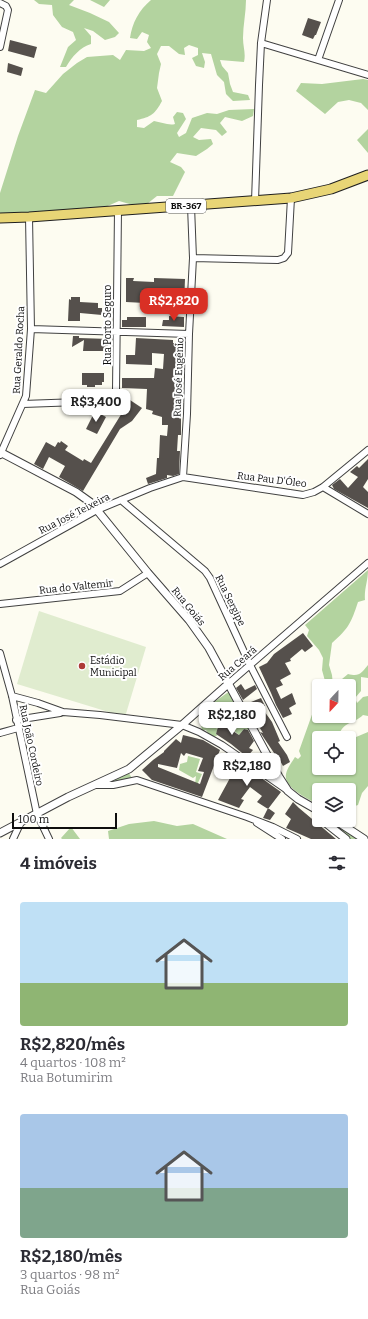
<!DOCTYPE html>
<html lang="pt">
<meta charset="utf-8">
<style>
body{margin:0;font-family:Bitter,serif;background:#f2f2f3;color:#2b2b33;height:100vh;display:flex;flex-direction:column;font-size:15px;white-space:nowrap}
*{box-sizing:border-box;margin:0}
p{font-size:13px;color:#7c7c81}
.icon{flex:none;width:22px;height:22px;fill:none;stroke:currentColor;stroke-width:2;stroke-linecap:round;stroke-linejoin:round}
.map{position:relative;height:839px;overflow:hidden}
.side{display:flex;flex-direction:column;background:#fff;flex:1}
.side>*{flex:none}
.needle{width:26px;rotate:202deg}
.tools{position:absolute;left:312px;top:679px;display:grid;gap:8px}
.tools a{display:grid;place-items:center;width:44px;height:44px;border-radius:4px;background:#fff;box-shadow:0 1px 3px #0004;font-size:20px}
.scale{position:absolute;left:12px;bottom:10px;width:105px;box-sizing:border-box;padding-left:4px;border:2px solid #0e0e0e;border-top:0;font-size:11px;line-height:14px;white-space:nowrap;color:#0e0e0e;-webkit-text-stroke:3px #fff;paint-order:stroke}
.price{position:absolute;translate:-50% -34px;padding:0 9px;border-radius:8px;background:#fff;color:#222;font-size:13px;line-height:26px;filter:drop-shadow(0 1px 2px #0008)}
.price::after{content:'';position:absolute;left:50%;top:24px;width:12px;height:9px;margin-left:-6px;background:inherit;clip-path:polygon(0 0,100% 0,50% 100%)}
.price.current{background:#d93025;color:#fff}
ul{padding:0;list-style:none}
li{display:grid;align-content:center;gap:8px;height:212px;padding:0 20px}
li span{display:grid;place-items:center;height:124px;border-radius:4px;color:#555}
li>.icon{margin-inline-start:auto}
span .icon{width:72px;height:72px;fill:#fffc;stroke-width:1}
li b{font-size:17px}
h2{display:flex;justify-content:space-between;align-items:center;height:48px;padding:0 20px;font-size:17px}
.map>svg:first-child{display:block}
.forest{fill:#b3d39f}
.pitch{fill:#e0eccf}
.building{fill:#55504c;fill-rule:evenodd}
.lines{fill:none;stroke-linecap:round;stroke-linejoin:round}
.minor-casing{stroke:#414141;stroke-width:8}
.tertiary-casing{stroke:#414141;stroke-width:9}
.primary-casing{stroke:#1f1f1f;stroke-width:11}
.minor{stroke:#fff;stroke-width:6}
.tertiary{stroke:#fff;stroke-width:7}
.primary{stroke:#e8d576;stroke-width:9}
.poi-dot{fill:#ad3a37;stroke:#fff;stroke-width:1.5}
.labels{text-anchor:middle;stroke-width:4;stroke-linejoin:round;paint-order:stroke}
.shield{fill:#fff;stroke:#565656;stroke-width:1}
.shield-label{font-size:9px;font-weight:bold;fill:#0e0e0e}
.street-label{font-size:10px;fill:#0e0e0e;stroke:#fff}
.poi-label{font-size:10px;fill:#0e0e0e;stroke:#fff;text-anchor:start}
</style>
<div class="map">
<svg width="368" height="839" viewBox="0 0 368 839">
<rect width="100%" height="100%" fill="#fdfcf1"/>
<path class="forest" d="M34 0H74L69 5 90 13 109 22 119 33 115 37 105 40 93 31 84 28 91 36V44C80 47 72 57 66 67H60L68 47 76 40 73 32 62 27 53 15 52 5 39 4Z
M90 0H110L104 7Z
M151 0H246C246 13 243 25 243 38 243 47 246 53 244 62L220 60 222 66 228 73 230 84 233 92 248 95 250 100 233 101 226 94 224 82 217 75 211 54 202 53 205 62 204 68 196 66 192 58 198 55V48L189 45 184 48 185 55 179 54 169 46H161L157 54 161 64 159 73 157 88 162 101C155 114 151 117 137 120V127L144 128 154 121C161 122 169 126 175 124L173 117 177 112 183 113 186 119 177 133 179 137 186 133 192 118 207 113 217 114 229 110 254 109 253 116 242 121 225 117 220 123 227 132 222 136 216 130 201 128 193 137 199 140 211 139 213 144 207 149 196 156 177 153 170 162 181 167 185 172 173 196H157L147 204 133 205 119 201 103 208 25 213H0V193L18 136 35 90 46 93 63 74 77 63 87 57 113 55 120 60 126 50 144 51 151 48 147 42 149 35 142 32 137 39 130 38C132 23 139 10 151 0Z
M363 79 368 80V110L361 103 349 100 338 102 325 114 296 91 301 83 322 84Z
M368 129V153L357 140Z
M368 570C368 581 364 589 365 600L358 602C351 623 349 628 332 643L329 665 332 675 333 686H323L325 681 322 670 323 658 319 650 307 636 309 630 305 625Z
M368 665V678L361 677V691L355 698 357 703 363 697 368 696V716L363 715C353 725 343 720 338 738H319V768H349V740L368 732V786L362 793 358 805 349 808V790H319V805C309 799 283 788 286 774 287 768 292 762 295 757L298 759 301 756 299 751 319 695V716H349V686H345L342 679 348 674C360 677 361 673 368 665Z
M230 691 250 730 244 729 239 735 218 717 209 712 214 702Z
M205 723 218 729 216 734 218 735 214 737 210 736 206 730H202L201 725Z
M188 756 200 759 196 772 202 774 197 785 195 784 196 776 193 778 179 770 180 764 187 762Z
M128 772 132 778 111 782Z
M327 820H329L359 839H350Z
M154 821 177 826 193 824 227 839H109L108 831 129 824Z
M71 827 80 839H62L61 838Z"/>
<path class="pitch" d="M39 611 146 647 125 717 17 684Z"/>
<path class="building" d="M308 18 321 22 316 35H315L313 39 302 35Z
M10 40 37 47 34 58 8 51Z
M8 63 23 68 21 76 7 72Z
M126 278H134L133 281 154 282V278L185 279 184 305 126 302Z
M71 297H80V302L98 303V308H102V315L80 313V321H68L69 299 71 300Z
M169 316 184 317V327L162 326 163 320H169Z
M127 317H146V327H122V320H127Z
M73 336H79V338L110 339 109 345 108 344V349H106V351H83L84 340 72 347Z
M136 338 173 340V343H184V353H182L180 370H183L181 385H183L182 392H181L180 406H181V435H178L177 451H180L179 474 173 476 167 475V478L148 484 146 478 156 474 157 458H159L160 435 167 436 168 425H162V417L152 414 153 411 146 409 147 389 122 388V378H154L155 368 163 369 164 354 152 353V365L126 364V355H135Z
M82 373H104V382H102V385H95V387H87V385H82Z
M130 400 142 408 132 421 120 429 83 491 59 477 65 466 49 457 43 469 34 464 46 442 55 447 58 442 60 443 61 441 68 446 65 450 83 461 84 459 91 463Z
M95 411 106 417 97 434 86 429Z
M368 459V479L363 487 368 492V508L334 489 332 485 340 479 348 488 358 477 350 472 357 466 359 468Z
M303 633 313 646 305 652 302 649 290 659 291 661 285 663 291 674 280 680 283 685 276 688 281 699 292 693 296 704 289 708 292 714 283 718 276 705 271 693 259 667 267 663 274 654Z
M241 684 245 690 255 685 257 689 243 700 236 688Z
M261 698 265 706 262 708 272 722 280 741 278 742 287 755 290 762 283 766 277 755 276 756 260 732 263 733 251 714 256 712 251 702Z
M209 712 218 717 216 720 239 735 244 729 248 730 254 741 249 748 253 750 247 757 231 744 216 734 218 727 205 723Z
M183 735 203 740 220 750 202 797 152 780 142 770 153 760 164 752V751L176 739 181 743ZM181 753 184 756 186 753 203 758 198 771 204 772 200 784 158 767V764L177 768Z
M236 760 281 792 268 809 257 802 262 796 250 787 241 799 244 800 239 808 218 800 230 778 225 774Z
M293 802 299 808 336 839H311L286 828 291 819 285 814Z
M268 808 275 813 270 820 263 818Z"/>
<g class="lines">
<g class="minor-casing">
<path id="minor" d="M0 3 6 6 8 10 0 47
M261 43 368 75
M318 60 339 0
M255 201 259 85 261 43 267 0
M193 258 278 260 284 258 288 253 291 198
M31 329 189 334
M23 404 107 401 113 397 116 391 118 210
M0 455 26 396 31 329 29 217
M183 477 187 414 189 334 193 258 191 206
M323 487 368 514
M121 500 205 571 210 578 250 665 287 737
M0 564 97 510 150 488 183 477 303 495 314 492 323 487 368 450
M0 604 120 591 148 573
M0 653 12 696 37 814 49 839
M228 684 368 563
M12 696 38 703 63 712 100 715 182 725 199 732 222 745 287 790
M16 720 60 713
M0 733 18 728
M96 785H113L137 780 247 817 273 827 297 839
M257 823 282 839
M13 839 20 824"/>
</g>
<g class="tertiary-casing">
<path id="tertiary" d="M0 452 76 492 90 502 97 510 148 573 189 620 209 648 279 777 288 791 298 799 319 811
M322 820 346 839
M335 820 364 839
M0 833 68 797 129 769 182 725 228 684"/>
</g>
<g class="primary-casing">
<path id="primary" d="M0 218 29 217 291 198 331 189 368 175"/>
</g>
<use href="#minor" class="minor"/>
<use href="#tertiary" class="tertiary"/>
<use href="#primary" class="primary"/>
</g>
<circle class="poi-dot" cx="82" cy="666" r="4"/>
<g class="labels">
<rect class="shield" x="166" y="199" width="40" height="14" rx="3"/>
<g class="shield-label">
<text x="186" y="209">BR-367</text>
</g>
<g class="street-label">
<text transform="translate(107 325) rotate(-90)" y="4">Rua Porto Seguro</text>
<text transform="translate(18 350) rotate(-87)" y="4">Rua Geraldo Rocha</text>
<text transform="translate(178 377) rotate(-88)" y="4">Rua José Eugênio</text>
<text transform="translate(272 479) rotate(7)" y="4">Rua Pau D'Óleo</text>
<text transform="translate(74 513) rotate(-27)" y="4">Rua José Teixeira</text>
<text transform="translate(76 586) rotate(-6)" y="4">Rua do Valtemir</text>
<text transform="translate(231 600) rotate(64)" y="4">Rua Sergipe</text>
<text transform="translate(189 606) rotate(51)" y="4">Rua Goiás</text>
<text transform="translate(237 663) rotate(-41)" y="4">Rua Ceará</text>
<text transform="translate(32 745) rotate(78)" y="4">Rua João Cordeiro</text>
</g>
<g class="poi-label">
<text x="90" y="664">Estádio<tspan x="90" dy="12">Municipal</tspan></text>
</g>
</g>
</svg>
<div class="tools">
<a><svg class="needle" viewBox="-14 -14 28 28"><path d="M0-13l5 13h-10z" fill="#e53935"/><path d="M0 13l5-13h-10z" fill="#7c7c81"/></svg></a>
<a><svg class="icon" aria-label="locate" viewBox="0 0 24 24"><circle cx="12" cy="12" r="6"/><path d="M12 2v4M12 18v4M2 12h4M18 12h4"/></svg></a>
<a><svg class="icon" aria-label="layers" viewBox="0 0 24 24"><path d="M12 4l9 5-9 5-9-5zM3 14l9 5 9-5"/></svg></a>
</div>
<div class="scale">100 m</div>
<b class="price current" style="left:174px;top:322px">R$2,820</b>
<b class="price" style="left:96px;top:423px">R$3,400</b>
<b class="price" style="left:232px;top:736px">R$2,180</b>
<b class="price" style="left:247px;top:787px">R$2,180</b>
</div>
<section class="side">
<h2>4 imóveis<svg class="icon" aria-label="filters" viewBox="0 0 24 24"><path d="M4 7h16M4 17h16"/><circle cx="9" cy="7" r="2"/><circle cx="15" cy="17" r="2"/></svg></h2>
<ul>
<li><span style="background:linear-gradient(#bfe0f5 65%,#8fb573 0)"><svg class="icon" aria-label="home" viewBox="0 0 24 24"><path d="M3 11l9-7 9 7M6 9v11h12V9"/></svg></span><div><b>R$2,820/mês</b><p>4 quartos · 108 m²</p><p>Rua Botumirim</p></div></li>
<li><span style="background:linear-gradient(#a9c7e8 60%,#7fa58c 0)"><svg class="icon" aria-label="home" viewBox="0 0 24 24"><path d="M3 11l9-7 9 7M6 9v11h12V9"/></svg></span><div><b>R$2,180/mês</b><p>3 quartos · 98 m²</p><p>Rua Goiás</p></div></li>
</ul>
</section>
